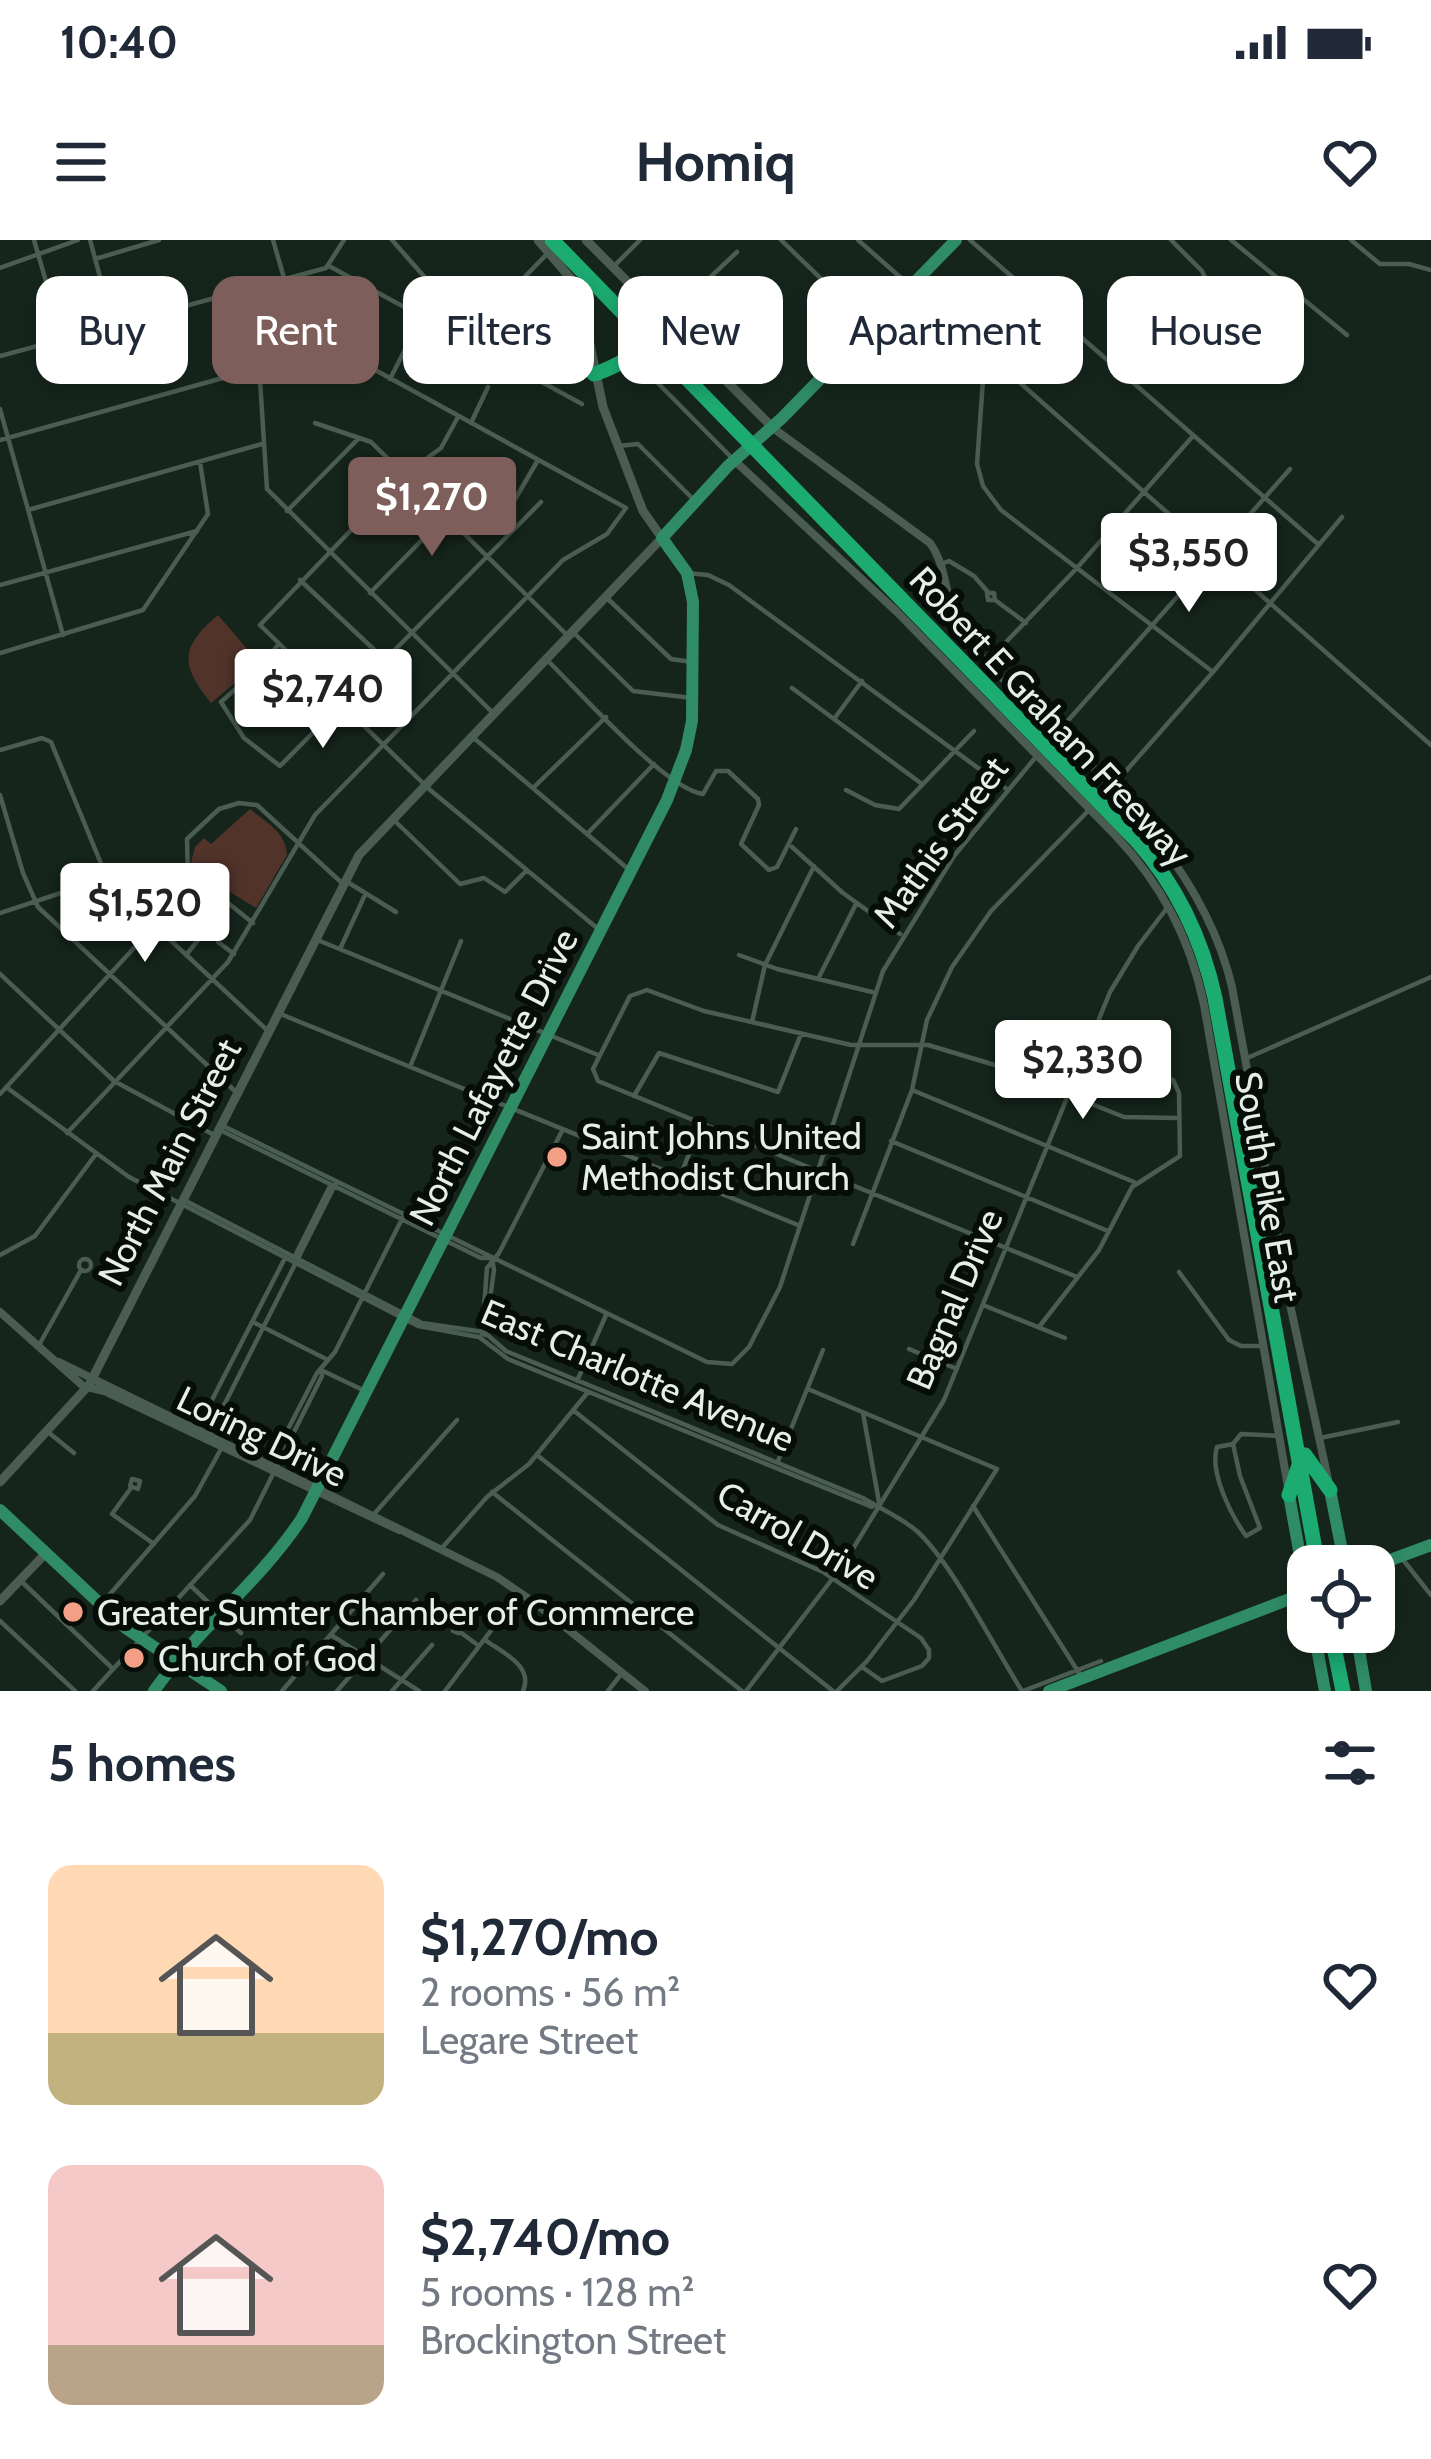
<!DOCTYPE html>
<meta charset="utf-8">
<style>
body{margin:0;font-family:Cabin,sans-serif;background:#f6f6f7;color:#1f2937;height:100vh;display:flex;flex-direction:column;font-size:45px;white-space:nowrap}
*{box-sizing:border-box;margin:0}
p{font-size:39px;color:#747a83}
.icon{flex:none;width:66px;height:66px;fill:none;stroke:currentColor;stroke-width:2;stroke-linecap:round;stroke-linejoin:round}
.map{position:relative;height:1451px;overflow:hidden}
.sheet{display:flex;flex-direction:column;background:#fff;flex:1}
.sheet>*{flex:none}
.banner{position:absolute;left:36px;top:36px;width:1359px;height:108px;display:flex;gap:24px}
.buttons{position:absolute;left:1287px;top:1305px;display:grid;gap:24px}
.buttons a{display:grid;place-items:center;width:108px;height:108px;border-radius:24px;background:#fff;box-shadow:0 6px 18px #0003;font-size:60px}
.price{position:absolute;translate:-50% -102px;padding:0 27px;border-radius:12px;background:#fff;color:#222;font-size:39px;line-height:78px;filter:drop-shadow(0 3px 6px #0008)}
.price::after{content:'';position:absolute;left:50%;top:72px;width:36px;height:27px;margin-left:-18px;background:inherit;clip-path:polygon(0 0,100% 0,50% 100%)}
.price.selected{background:#7e5e5a;color:#fff}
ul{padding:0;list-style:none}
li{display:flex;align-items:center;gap:36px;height:300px;padding:0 48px}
li span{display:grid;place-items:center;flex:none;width:336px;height:240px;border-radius:24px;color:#555}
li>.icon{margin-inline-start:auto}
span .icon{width:144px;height:144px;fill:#fffc;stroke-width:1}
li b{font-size:51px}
h2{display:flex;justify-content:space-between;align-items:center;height:144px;padding:0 48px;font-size:51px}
.chip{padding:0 42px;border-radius:24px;background:#fff;box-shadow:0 6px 18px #0003;font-size:42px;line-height:108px}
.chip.selected{background:#7e5e5a;color:#fff}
.status{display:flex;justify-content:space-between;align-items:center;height:84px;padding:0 60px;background:#fff;direction:ltr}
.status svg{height:33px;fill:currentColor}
header{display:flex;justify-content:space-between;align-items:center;height:156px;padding:0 48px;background:#fff;font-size:54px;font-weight:700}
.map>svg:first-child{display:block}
.green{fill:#51332a}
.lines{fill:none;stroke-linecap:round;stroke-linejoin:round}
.minor{stroke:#4b5d52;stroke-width:4.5}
.tertiary{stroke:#4b5d52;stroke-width:8}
.secondary{stroke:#4b5d52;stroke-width:9}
.primary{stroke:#2f8c65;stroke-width:12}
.motorway{stroke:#1cab71;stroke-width:15}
.poi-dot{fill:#f39f85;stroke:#060c08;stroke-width:4.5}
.labels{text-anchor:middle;stroke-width:12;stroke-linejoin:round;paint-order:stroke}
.street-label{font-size:36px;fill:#e5efe9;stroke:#060c08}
.poi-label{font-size:36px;fill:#e5efe9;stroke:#060c08;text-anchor:start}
</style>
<div class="status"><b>10:40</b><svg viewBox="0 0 49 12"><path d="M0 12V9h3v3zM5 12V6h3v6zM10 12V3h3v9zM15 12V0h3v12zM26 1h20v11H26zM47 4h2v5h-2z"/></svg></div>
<header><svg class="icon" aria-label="menu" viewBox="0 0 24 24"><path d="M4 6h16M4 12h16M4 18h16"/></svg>Homiq<svg class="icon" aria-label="heart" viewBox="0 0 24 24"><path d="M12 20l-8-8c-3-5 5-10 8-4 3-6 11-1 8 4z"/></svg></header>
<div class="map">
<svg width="1431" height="1451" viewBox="0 0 1431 1451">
<rect width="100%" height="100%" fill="#15251c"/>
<path class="green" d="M218 375 259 423 211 463C180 425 180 407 218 375Z
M250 569C267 583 286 592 287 615L256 668 196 631 191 622 195 607 204 598 211 604Z"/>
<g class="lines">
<path class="minor" d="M34 0 56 76
M90 0 102 44
M273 0 284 38
M392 0 435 49 416 75
M781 0 871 87
M858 0 1431 505
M970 0 1319 305
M1171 0 1202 31 1216 61
M1231 0 1347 95
M1351 0 1380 24H1409L1431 30
M95 19 159 0
M329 26 582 164
M613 27 640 0
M0 28 78 0
M521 44 544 66 553 128 547 145
M254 47 267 249 493 473
M1033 55 985 112 977 224 983 246 1001 270 1213 432
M669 76 737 12
M463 100 547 14
M0 116 326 28 344 0
M644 129 732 218
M718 133 775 77
M390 139 420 80
M0 169 63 395
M458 177 441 208 404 235 260 385 429 549 597 688
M315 183 371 202 569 397
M471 183 488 147
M0 200 255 129
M618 206 638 204 695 261
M514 261 538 220
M28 270 262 204
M287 271 359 198
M941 324 949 321 974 336 988 352
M687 333 708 335 729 345 1008 550
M300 340 383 418
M0 345 197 291
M370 353 465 256
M609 360 671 419 692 422
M995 360H988L987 353H994L995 360 1026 383
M573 392 633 451 692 458
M279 404 261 426 221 462 244 498 280 526 541 262
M0 413 143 370 208 274 200 222
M547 420C578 450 665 549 703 554L716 531H728L758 559 759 565 741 604 769 630 777 627 796 589
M987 422 1076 329 1193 196
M792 448 922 544
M834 479 862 441
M1057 493 1290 229
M475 499 627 628
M0 510 42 498 51 502 109 643 268 791
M533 548 606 477
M1111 548 1213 432 1342 277
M846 550 875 565 899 569 974 491
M0 555 23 633 38 667 237 853
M396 582 460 644 484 638 505 652 527 630
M587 594 654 524
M792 607 843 653 900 694
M349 643 396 672
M197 661 223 659 253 683
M0 673 106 638
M320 701 598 815
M218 702 234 714
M340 709 364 657
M186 715 211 684
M739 715 777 729 872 752
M0 734 114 841 216 896
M818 739 856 664
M278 773 798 985
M752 782 765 725 814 626
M1245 819 1431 737
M995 825 1124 877 1177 878
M410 827 461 701
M6 847 129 937 418 1086 479 1097 508 1119 872 1267
M912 850 1134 942
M0 854 177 661 188 639 187 599 219 569 239 563 257 565 342 643
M634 856 659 813 778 852 801 794
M221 885 707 1122 732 1124 749 1107 780 1047 883 731 954 616 1035 518
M222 891 481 1018H492
M67 893 228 722 315 575 563 320 607 294 626 268 297 87
M891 901 1108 991
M680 937 701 883
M184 960 422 1083 484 1092 506 1111 863 1258C881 1269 903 1278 919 1293 954 1327 994 1407 1022 1451
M853 1004 912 850 927 780 952 727 991 671 1089 570
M0 1015 35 996 96 914
M295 1016 330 946
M79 1025a6 6 0 1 1 12 0a6 6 0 1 1-12 0Z
M1179 1032 1229 1100 1241 1106H1261
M983 1065 1065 1098
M253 1082 326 1119
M1039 1087 1099 1010 1132 947 1180 916 1179 853 1173 840 1071 797 1056 799 995 825 928 805H851L704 771 647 750 630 756 593 829 598 841 1077 1037
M482 1094 487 1028 499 1013 562 891
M485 1095 494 1030 492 1018
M39 1105 81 1030
M909 1109 957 1129
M321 1130 365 1151
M577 1141 606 1075
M808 1149 997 1229 914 1360 867 1421 837 1451
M573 1170 718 1285 823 1332 921 1398 929 1410V1418L922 1426 882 1441 862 1427
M863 1173 879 1262
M197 1189 285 1018
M48 1192 74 1213
M209 1195 336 943
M1320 1198 1398 1182
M1233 1204 1240 1236 1260 1288 1246 1296C1231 1275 1209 1232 1217 1207Z
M1233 1204 1241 1194 1280 1196
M537 1215 833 1451
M778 1221 823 1110
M270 1224 317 1133 335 1112 403 977
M132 1239 140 1241 138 1249 130 1246Z
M131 1248 112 1274 154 1304
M492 1252 742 1451
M973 1266 1079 1433
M374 1274 457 1180
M441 1309 487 1257 529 1224 588 1152
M1404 1321 1431 1355
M20 1340 111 1427
M190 1345 241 1393
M104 1361 195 1256 221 1209
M0 1381 75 1451
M455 1385 460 1387 458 1393 453 1391Z
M460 1392 479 1406
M331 1395 419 1451
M485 1400C503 1413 534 1426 523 1451
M93 1451 250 1280 322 1136 321 1130
M282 1451 383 1334
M337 1451 416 1360
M392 1451 432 1405
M445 1451 518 1355
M608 1451 622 1433
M746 1451 843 1325 944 1160 1110 752 1138 706 1167 668
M1023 1451 1101 1421"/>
<path class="tertiary" d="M773 188 930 303C950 331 944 368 964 397 1062 508 1196 596 1232 747L1291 1069 1328 1239
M736 222 897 372 1115 595C1162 645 1190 698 1204 765L1288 1247
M0 1072 83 1146 104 1151 399 1290
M59 1122 497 1337 535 1363 645 1451"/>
<path class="secondary" d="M586 0 773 188
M0 1242 89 1145 359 615 662 298 643 271 603 167 578 47 538 0
M0 1361 46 1313"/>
<path class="primary" d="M662 298 728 226 782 178 956 0
M1330 1250 1345 1326
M1289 1255 1308 1360
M0 1270 127 1389 221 1451
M1374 1326 1431 1305
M1314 1392 1325 1451
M1356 1392 1366 1451
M154 1451C198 1388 260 1342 302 1278L667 560 686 510 692 481 693 362 687 333 662 298
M1049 1451 1308 1352"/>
<path class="motorway" d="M552 0 1137 601C1177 646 1202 699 1215 758L1318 1326
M667 81 659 95 668 113
M594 134C621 127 637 105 664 120
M1305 1215 1330 1250
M1289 1255 1299 1225
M1331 1392 1343 1451"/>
</g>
<g class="poi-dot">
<circle cx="557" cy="917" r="12"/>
<circle cx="73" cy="1372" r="12"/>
<circle cx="134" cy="1418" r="12"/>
</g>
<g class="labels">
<g class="street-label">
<text transform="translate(1051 476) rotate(47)" y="13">Robert E Graham Freeway</text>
<text transform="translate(940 602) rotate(-54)" y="13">Mathis Street</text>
<text transform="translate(493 837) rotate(-63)" y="13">North Lafayette Drive</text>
<text transform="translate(169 922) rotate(-63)" y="13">North Main Street</text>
<text transform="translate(1268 947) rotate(80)" y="13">South Pike East</text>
<text transform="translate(954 1059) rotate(-67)" y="13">Bagnal Drive</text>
<text transform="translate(638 1135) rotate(23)" y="13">East Charlotte Avenue</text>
<text transform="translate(262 1196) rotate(26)" y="13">Loring Drive</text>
<text transform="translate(798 1295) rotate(30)" y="13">Carrol Drive</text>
</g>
<g class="poi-label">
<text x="581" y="909">Saint Johns United<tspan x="581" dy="41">Methodist Church</tspan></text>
<text x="97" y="1385">Greater Sumter Chamber of Commerce</text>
<text x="158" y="1431">Church of God</text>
</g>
</g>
</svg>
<div class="buttons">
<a><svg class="icon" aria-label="locate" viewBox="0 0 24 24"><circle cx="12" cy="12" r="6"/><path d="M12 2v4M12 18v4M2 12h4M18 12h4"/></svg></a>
</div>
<b class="price selected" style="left:432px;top:319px">$1,270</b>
<b class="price" style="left:1189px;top:375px">$3,550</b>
<b class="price" style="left:323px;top:511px">$2,740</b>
<b class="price" style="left:145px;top:725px">$1,520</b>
<b class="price" style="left:1083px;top:882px">$2,330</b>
<div class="banner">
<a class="chip">Buy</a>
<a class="chip selected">Rent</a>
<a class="chip">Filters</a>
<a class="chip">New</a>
<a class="chip">Apartment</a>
<a class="chip">House</a>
</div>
</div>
<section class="sheet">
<h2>5 homes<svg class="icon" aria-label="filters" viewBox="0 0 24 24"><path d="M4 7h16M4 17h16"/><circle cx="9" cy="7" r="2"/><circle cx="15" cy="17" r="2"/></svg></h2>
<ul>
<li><span style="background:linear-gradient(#ffd9b3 70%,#c2b280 0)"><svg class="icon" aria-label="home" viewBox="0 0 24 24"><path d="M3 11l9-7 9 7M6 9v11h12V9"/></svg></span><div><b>$1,270/mo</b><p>2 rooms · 56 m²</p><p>Legare Street</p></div><svg class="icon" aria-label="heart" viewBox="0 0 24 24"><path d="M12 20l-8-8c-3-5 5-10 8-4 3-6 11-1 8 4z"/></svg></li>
<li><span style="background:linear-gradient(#f6c9c9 75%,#b9a48a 0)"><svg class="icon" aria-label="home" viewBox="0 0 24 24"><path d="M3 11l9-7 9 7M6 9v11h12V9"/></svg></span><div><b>$2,740/mo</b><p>5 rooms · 128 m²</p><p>Brockington Street</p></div><svg class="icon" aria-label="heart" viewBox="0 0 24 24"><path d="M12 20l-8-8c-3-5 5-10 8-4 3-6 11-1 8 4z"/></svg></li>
</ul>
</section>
